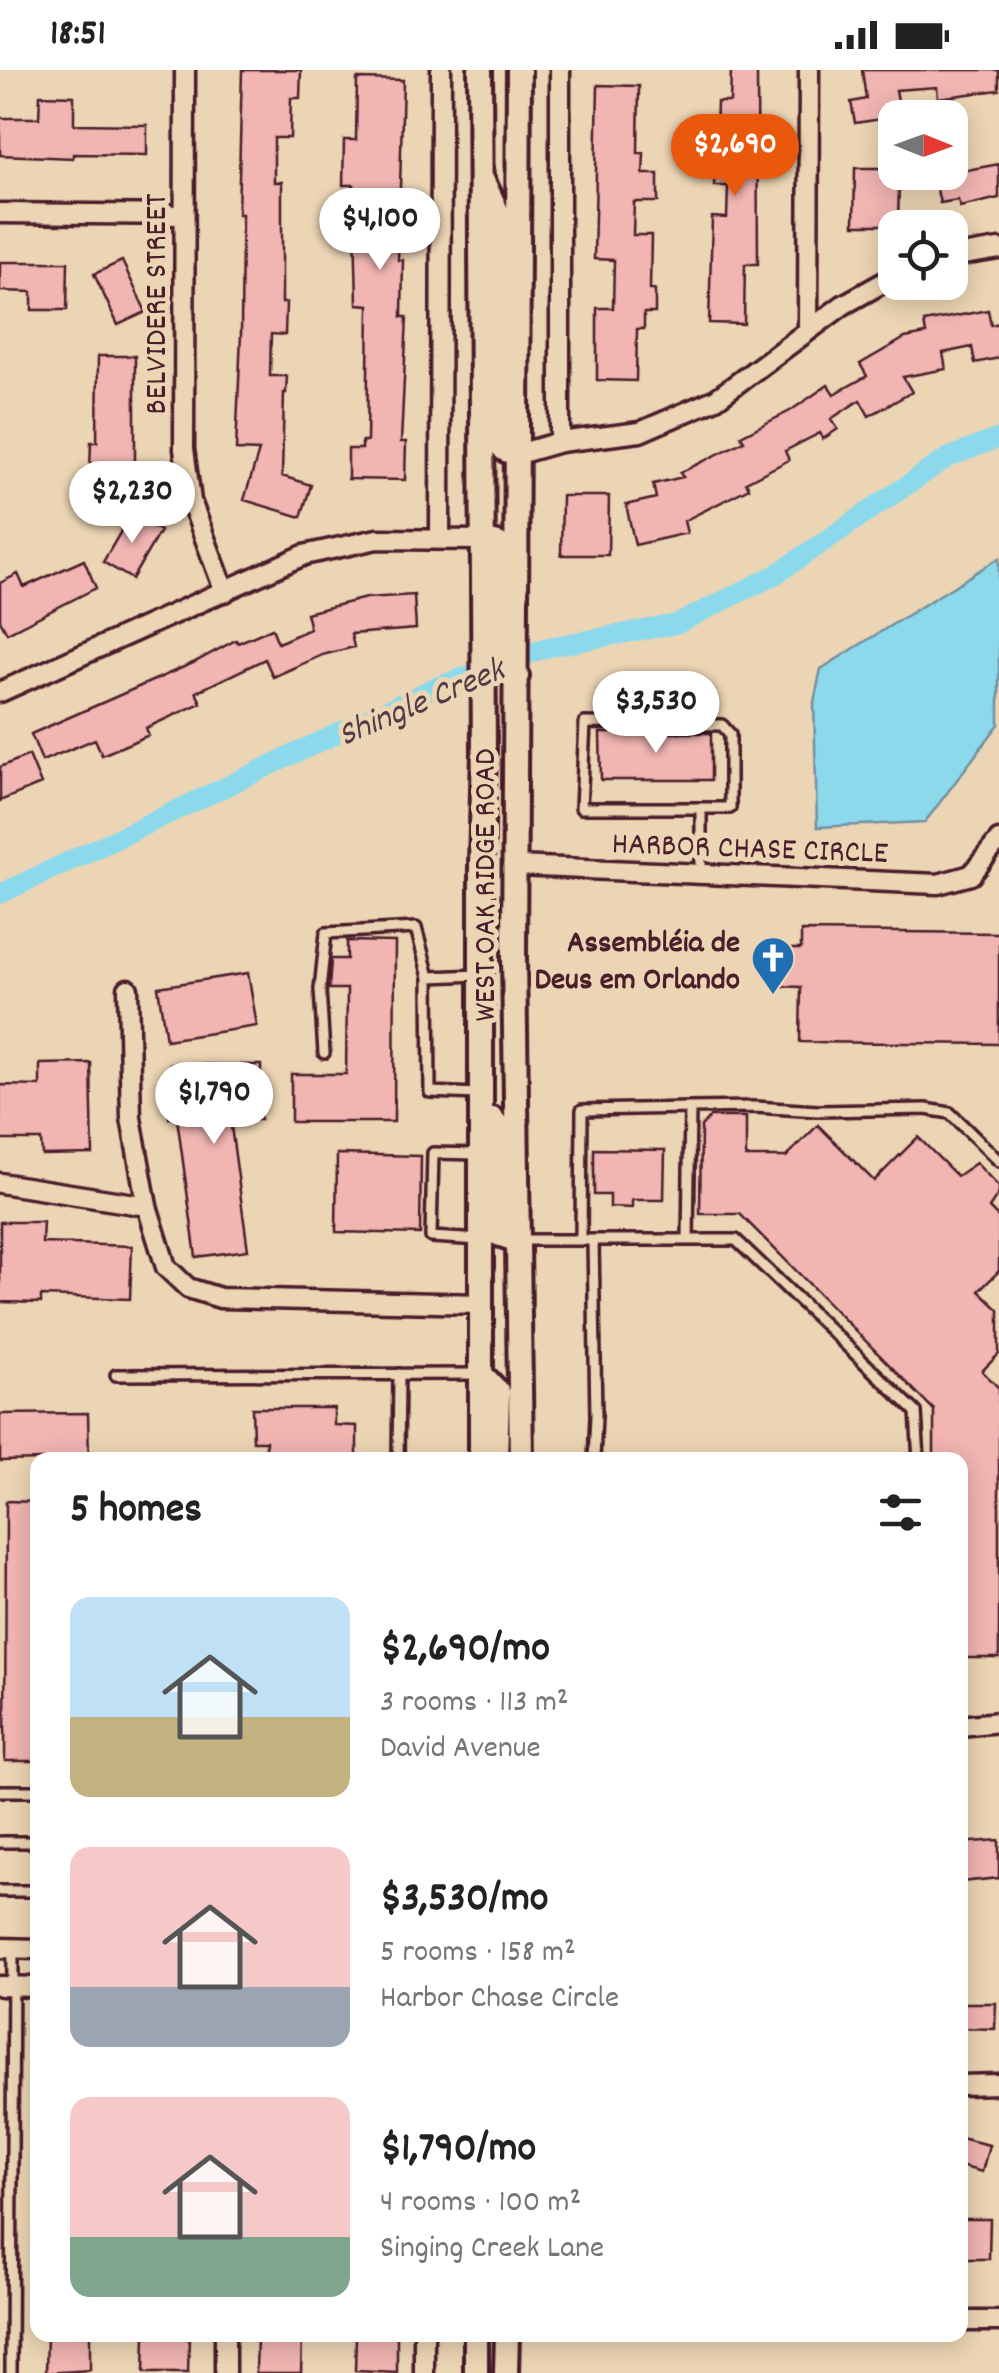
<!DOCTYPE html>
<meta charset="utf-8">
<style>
body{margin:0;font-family:Dekko,sans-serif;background:#f6f6f6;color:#222;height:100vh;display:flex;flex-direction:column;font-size:38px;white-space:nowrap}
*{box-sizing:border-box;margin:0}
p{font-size:32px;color:#767676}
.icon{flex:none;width:55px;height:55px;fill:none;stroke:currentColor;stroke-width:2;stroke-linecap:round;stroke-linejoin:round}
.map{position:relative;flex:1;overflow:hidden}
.details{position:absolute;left:30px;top:1382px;width:938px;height:890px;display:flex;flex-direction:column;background:#fff;border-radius:20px;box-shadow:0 5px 25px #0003}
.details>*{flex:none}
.needle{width:65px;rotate:91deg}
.fabs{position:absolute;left:878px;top:30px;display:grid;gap:20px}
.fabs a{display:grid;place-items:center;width:90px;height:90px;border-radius:20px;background:#fff;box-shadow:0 5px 25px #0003;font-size:50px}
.price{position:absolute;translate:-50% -85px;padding:0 22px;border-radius:35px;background:#fff;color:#222;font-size:32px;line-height:65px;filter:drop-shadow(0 2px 5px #0008)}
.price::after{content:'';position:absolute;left:50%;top:60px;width:30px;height:22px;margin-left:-15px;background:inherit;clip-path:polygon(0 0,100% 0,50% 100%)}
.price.selected{background:#ea580c;color:#fff}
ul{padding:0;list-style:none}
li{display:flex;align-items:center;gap:30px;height:250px;padding:0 40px}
li span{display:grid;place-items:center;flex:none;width:280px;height:200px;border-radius:20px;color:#555}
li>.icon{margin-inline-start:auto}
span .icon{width:120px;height:120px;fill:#fffc;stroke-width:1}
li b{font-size:42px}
h2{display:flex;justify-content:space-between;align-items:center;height:120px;padding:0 40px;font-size:42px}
.status{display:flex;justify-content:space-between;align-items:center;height:70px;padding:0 50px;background:#fff;direction:ltr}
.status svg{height:28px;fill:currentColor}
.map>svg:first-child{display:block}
.water{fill:#8dd9ec;stroke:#728f9f;stroke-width:2.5}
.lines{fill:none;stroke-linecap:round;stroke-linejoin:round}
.canal{stroke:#8dd9ec;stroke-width:20}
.building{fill:#f1b5b2;stroke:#4a1f2b;stroke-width:2.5}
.service-casing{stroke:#4a1f2b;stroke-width:16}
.minor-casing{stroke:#4a1f2b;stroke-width:25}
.tertiary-casing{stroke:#4a1f2b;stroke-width:30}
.service{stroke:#ecd5b4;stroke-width:9}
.minor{stroke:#ecd5b4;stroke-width:18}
.tertiary{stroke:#ecd5b4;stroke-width:22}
.labels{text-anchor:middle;stroke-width:10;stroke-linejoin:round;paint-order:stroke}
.street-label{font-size:32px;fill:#4a1f2b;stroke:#ecd5b4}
.poi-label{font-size:32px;font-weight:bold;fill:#4a1f2b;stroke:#ecd5b4;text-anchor:end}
.water-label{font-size:35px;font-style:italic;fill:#543b48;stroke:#ecd5b4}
</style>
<div class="status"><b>18:51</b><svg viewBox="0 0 49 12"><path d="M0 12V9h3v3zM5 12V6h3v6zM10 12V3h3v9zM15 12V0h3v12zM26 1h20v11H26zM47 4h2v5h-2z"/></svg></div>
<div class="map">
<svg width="999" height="2303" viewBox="0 0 999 2303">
<rect width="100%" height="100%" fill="#ecd5b4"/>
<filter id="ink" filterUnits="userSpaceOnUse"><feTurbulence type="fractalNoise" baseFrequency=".01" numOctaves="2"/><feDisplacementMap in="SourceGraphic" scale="20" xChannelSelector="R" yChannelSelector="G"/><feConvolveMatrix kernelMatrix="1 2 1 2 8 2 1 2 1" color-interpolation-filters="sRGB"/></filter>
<g filter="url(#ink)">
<path class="water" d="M999 488V654L925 752 817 757 814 632 821 599Z"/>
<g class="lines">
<path class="canal" d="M0 824 431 619 548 577 677 554 775 505 947 388 999 368"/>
</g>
<path class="building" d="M242 0H301L300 28H291L290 68H274V112H282V233H286L285 265 271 264 270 306H287L286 323H284L282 406 311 415 301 447 244 430 259 381 236 380 241 264 242 144H238Z
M731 0H757L758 194H745L744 254 709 253 712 147 727 148 728 116H714L717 32H730Z
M862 0H999V20L938 28 937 17 896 20 901 46 855 53 851 32 866 29Z
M357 9 403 10 398 190H403L402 247H407L401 372H406L405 410 348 409V379H362V371H367L369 235 357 234 354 115H343L344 70H356Z
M598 15 639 16 638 83H644L643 104H658V132H634L633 165H651L650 220H655V243H644V259H637L636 311 597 310V238H613L614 190 594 189Z
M40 25 74 26V54L147 55V85L73 84V88L0 85V48H39Z
M999 94V128L960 137 958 130 940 133 933 102H956Z
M855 98H885V111H899L898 155H854Z
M122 191 146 242 118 255 94 204Z
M0 192H68L67 240H32V222L0 221Z
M988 240 991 255 999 253V288L975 293 972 277 943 283 946 299 903 307 912 322 869 346 860 330 831 349 838 359 823 369 820 363 785 381 789 390 746 412 749 418 684 451 687 463 635 475 626 435 656 428 653 414 683 407 680 403 744 371 741 366 790 341 828 315 834 324 867 306 860 294 905 268 926 264 924 252Z
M98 286H135V416L106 415V400H90L91 372H97Z
M562 426H609L608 485H561Z
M131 444 160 461 132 509 103 492Z
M84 490 96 518 7 563 0 550V513L18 504 24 517Z
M414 525 416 559 351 564 354 577 322 585 273 607 265 589 196 622 201 633 146 658 149 665 102 685 95 669 42 691 31 664 193 593 236 570 238 573 272 558 278 573 310 559 306 543 366 528Z
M600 663H711V710H601Z
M29 685 41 714 0 731V697Z
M801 861 999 863V974L800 972 801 917 776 916 777 879H801Z
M347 871 395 872 394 1052H291V1004H346L347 919H329L331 889H347Z
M248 903 257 956 166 970 158 917Z
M91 993 93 1084 42 1085 41 1070H0V1015L40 1016V994Z
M170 994 261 995 260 1050 230 1049 248 1180 196 1187 177 1048H169Z
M710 1047H746V1087H786L818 1055 874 1111 918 1067 957 1106 976 1093 999 1117V1123L989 1138 999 1148V1201L979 1221 999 1240V1284L982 1301 999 1318V1588H960V1390H934V1340L740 1144H700L701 1056Z
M594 1079 665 1080 664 1130H632V1138L610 1137V1125H594Z
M337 1084 421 1086 420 1164 336 1162Z
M0 1152H43L42 1173 132 1176 130 1229 41 1226V1233L0 1232Z
M252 1338H334V1355L357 1356V1390H266V1371H253Z
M88 1343 89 1389 0 1391V1344Z
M6 1431 38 1432V1691H5Z
M999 1770V1808L960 1812V1773Z
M960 1933H996L995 1959 960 1958Z
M960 2068 989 2075 982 2102 960 2096Z
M960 2149H990L989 2189H960Z
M47 2265H90V2300L46 2303Z
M145 2265H189L188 2303H144Z
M257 2265H302L301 2303H256Z
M356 2265H397V2303L355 2301Z"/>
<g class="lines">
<g class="service-casing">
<path id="service" d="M701 738H730V664L722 655 585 653 581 738H701V804
M324 983 320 919 326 863 416 858 429 907
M478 1024 430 1022 429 907 479 905
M478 1084 433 1083 431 1167 481 1170
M688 1169 690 1038 755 1037 818 1041 926 1039 950 1043 999 1091
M518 1170H736L916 1342 919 1390
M581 1170 582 1040 690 1038
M593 1170 596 1346 594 1390
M116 1305 479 1304
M398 1390 399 1304
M0 1721H38
M0 1772H38
M0 1821H38
M11 2303 13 1878"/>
</g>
<g class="minor-casing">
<path id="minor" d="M185 0 184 379 191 431 225 522
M0 143 184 145
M950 187 999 179
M808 260 809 0
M560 372V0
M518 384 560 372 640 362 716 329 843 235 895 206
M440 469 441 0
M0 622 304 485 377 469 481 470
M515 796 938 814 971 805 999 770
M128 919 131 1048 147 1136 166 1197 188 1218 220 1228 481 1234
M0 1113 147 1136
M960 1656 999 1652
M0 1878 38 1879
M0 1916 38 1917
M960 2015 999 2014
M960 2251H999
M225 2303V2265
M424 2303V2265"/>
</g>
<g class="tertiary-casing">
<path id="tertiary" d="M480 0 484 682 481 795V1390
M519 0 514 887 521 1390
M482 109 502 152 500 374 505 380 518 384
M481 470 498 474 501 581 517 606
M492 1049 500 1058 498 1164 516 1170
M481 1304 498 1322 496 1390
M476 2303V2265
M506 2303 507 2265"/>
</g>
<use href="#service" class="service"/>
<use href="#minor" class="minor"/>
<use href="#tertiary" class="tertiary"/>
</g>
</g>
<defs>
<g id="church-pin" transform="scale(2.25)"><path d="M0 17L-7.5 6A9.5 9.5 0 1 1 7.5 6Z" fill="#1f6fb2" stroke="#ecd5b4"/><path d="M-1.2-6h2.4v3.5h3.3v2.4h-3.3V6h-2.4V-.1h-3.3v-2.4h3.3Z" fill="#fff"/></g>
</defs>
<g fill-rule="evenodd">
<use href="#church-pin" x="773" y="888"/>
</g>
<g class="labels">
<g class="street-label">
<text transform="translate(154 234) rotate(-90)" y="11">BELVIDERE STREET</text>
<text transform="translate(750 776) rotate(2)" y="11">HARBOR CHASE CIRCLE</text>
<text transform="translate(483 815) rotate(-90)" y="11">WEST OAK RIDGE ROAD</text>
</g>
<g class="poi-label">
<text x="740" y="881">Assembléia de<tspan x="740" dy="37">Deus em Orlando</tspan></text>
</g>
<g class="water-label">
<text transform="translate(420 630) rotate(-23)" y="12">Shingle Creek</text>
</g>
</g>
</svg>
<div class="fabs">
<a><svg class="needle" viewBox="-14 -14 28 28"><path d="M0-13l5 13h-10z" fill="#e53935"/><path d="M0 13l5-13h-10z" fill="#767676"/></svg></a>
<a><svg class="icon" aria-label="locate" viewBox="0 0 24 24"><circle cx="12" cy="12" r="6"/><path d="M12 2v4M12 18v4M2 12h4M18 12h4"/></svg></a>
</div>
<b class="price selected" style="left:735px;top:129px">$2,690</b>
<b class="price" style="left:380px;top:203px">$4,100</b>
<b class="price" style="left:132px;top:476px">$2,230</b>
<b class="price" style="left:656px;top:686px">$3,530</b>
<b class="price" style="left:214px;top:1077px">$1,790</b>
<section class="details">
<h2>5 homes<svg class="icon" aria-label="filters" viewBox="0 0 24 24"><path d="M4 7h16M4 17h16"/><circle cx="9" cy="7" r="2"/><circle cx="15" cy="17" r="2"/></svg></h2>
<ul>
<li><span style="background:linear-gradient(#bfe0f5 60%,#c2b280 0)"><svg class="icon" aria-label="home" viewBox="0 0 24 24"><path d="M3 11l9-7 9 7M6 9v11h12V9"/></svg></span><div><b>$2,690/mo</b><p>3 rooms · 113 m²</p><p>David Avenue</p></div></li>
<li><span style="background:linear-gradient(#f6c9c9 70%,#9aa5b1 0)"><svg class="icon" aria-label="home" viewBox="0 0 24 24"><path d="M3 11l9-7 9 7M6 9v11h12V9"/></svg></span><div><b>$3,530/mo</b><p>5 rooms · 158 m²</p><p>Harbor Chase Circle</p></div></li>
<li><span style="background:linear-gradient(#f6c9c9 70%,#7fa58c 0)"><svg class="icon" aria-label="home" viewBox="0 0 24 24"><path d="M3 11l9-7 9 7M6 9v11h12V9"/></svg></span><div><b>$1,790/mo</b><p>4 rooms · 100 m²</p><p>Singing Creek Lane</p></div></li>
</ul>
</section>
</div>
